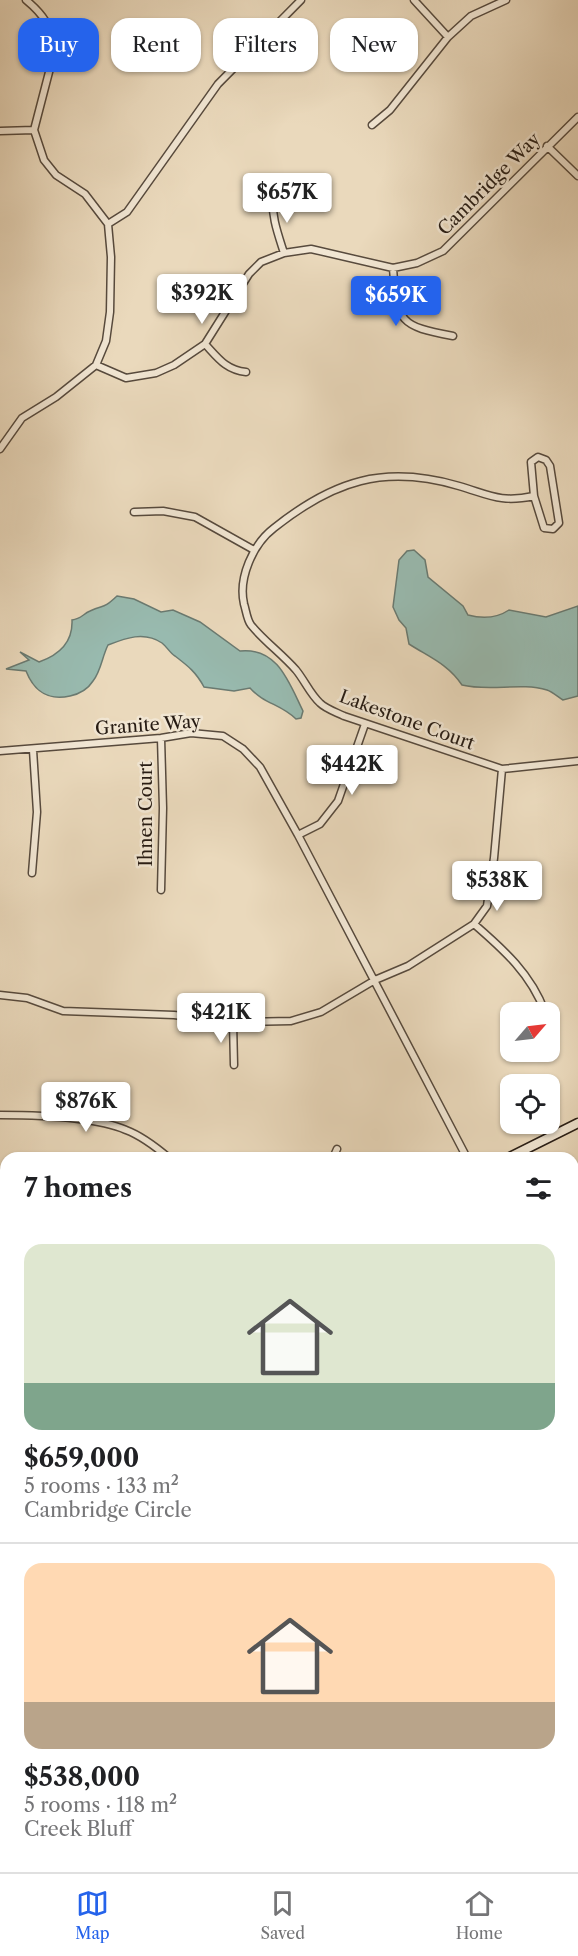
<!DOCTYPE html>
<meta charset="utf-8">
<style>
body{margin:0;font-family:"Libre Caslon Text",serif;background:#f6f6f6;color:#202124;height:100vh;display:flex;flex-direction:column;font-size:22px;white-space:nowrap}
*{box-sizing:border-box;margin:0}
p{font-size:20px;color:#757577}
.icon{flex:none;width:33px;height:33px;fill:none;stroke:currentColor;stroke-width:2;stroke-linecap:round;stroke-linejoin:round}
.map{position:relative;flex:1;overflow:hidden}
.panel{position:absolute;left:0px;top:1152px;width:579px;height:720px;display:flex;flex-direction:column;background:#fff;border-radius:18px 18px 0 0;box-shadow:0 2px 4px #0004}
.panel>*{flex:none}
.top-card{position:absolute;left:18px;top:18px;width:543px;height:54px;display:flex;gap:12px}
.needle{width:39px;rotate:62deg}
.tools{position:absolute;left:500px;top:1002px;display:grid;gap:12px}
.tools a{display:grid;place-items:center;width:60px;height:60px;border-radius:12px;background:#fff;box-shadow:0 2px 4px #0004;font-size:30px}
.price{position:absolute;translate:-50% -51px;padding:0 14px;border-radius:6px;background:#fff;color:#222;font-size:20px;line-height:39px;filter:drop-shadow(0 2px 3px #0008)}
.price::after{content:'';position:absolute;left:50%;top:36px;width:18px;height:14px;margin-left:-9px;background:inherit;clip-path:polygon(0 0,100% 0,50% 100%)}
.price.selected{background:#2563eb;color:#fff}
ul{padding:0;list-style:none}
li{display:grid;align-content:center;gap:12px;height:318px;padding:0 24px}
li+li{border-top:2px solid #e0e0e0}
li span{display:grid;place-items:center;height:186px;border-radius:18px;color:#555}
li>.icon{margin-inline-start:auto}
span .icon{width:108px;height:108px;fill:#fffc;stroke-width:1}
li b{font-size:26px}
h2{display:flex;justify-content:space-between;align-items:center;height:72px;padding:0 24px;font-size:26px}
.chip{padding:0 21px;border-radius:18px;background:#fff;box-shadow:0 2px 4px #0004;font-size:21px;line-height:54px}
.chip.selected{background:#2563eb;color:#fff}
.menu{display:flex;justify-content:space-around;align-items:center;height:84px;border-top:2px solid #e0e0e0;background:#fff;font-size:16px;color:#757577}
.menu a{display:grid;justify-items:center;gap:3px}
.menu .selected{color:#2563eb}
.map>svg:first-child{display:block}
.water{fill:#98baaf;stroke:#6a7a71;stroke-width:1.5}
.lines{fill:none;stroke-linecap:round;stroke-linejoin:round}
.street-casing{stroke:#574a3d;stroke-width:9}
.secondary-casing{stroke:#261b13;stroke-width:11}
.street{stroke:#f1e6d3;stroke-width:6}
.secondary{stroke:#f1e6d3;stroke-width:8}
.labels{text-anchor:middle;stroke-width:5;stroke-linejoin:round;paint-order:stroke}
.street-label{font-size:18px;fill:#261b13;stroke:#f1e6d3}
</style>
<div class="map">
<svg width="578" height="1872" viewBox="0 0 578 1872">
<rect width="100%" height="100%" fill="#ead9bc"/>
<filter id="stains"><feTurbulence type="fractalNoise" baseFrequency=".00333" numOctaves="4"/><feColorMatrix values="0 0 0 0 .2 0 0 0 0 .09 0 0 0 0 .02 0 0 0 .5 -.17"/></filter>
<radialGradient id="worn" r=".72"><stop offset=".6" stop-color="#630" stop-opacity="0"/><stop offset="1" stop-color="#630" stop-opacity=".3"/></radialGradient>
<path class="water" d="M414 550 425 560 428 577 463 606 468 615C483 619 497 618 509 610L546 617 578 606V696L563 700C558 697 553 692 547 690 520 682 490 692 462 685 448 664 429 657 409 644L406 628 399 620 393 607 399 560 407 551Z
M117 596 134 599 161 612 173 610 200 622 240 651C278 647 289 683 303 711L301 718 296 719C281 704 264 704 250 688L234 691 204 687C196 672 188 666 175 656 170 653 167 647 162 643 144 631 126 638 108 645 102 657 101 671 93 681 88 689 79 694 70 696 47 701 34 691 26 671L6 669 29 660 20 652 39 662C59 655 73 642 72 620 81 619 83 614 90 611 105 604 102 610 117 596Z"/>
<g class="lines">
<g class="street-casing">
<path id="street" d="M414 0 448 37
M372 125 390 110 448 37 471 16 506 0
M0 131 34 130
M547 146 578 176
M273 195C271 216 278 234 284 253
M108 224 127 212 218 84 301 0
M393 268C397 323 400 326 453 336
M205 344C218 358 226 370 246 372
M96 365 126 378 156 373 174 365 205 344 249 274 261 262 284 253 311 249 393 268 417 263 443 251 578 117
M0 449 22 418 56 397 96 365 106 341 110 312 111 257 108 224 85 194 56 175 44 160 34 130 55 49C52 27 43 14 26 0
M538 457 546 460 550 466 559 523 553 529 544 528 534 496 531 462Z
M534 496C500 503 490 495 459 486 384 464 333 481 274 528 253 544 238 578 244 604 246 610 247 620 251 625 264 641 282 654 296 670 305 681 310 694 320 703 326 709 336 712 344 716L502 769 578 761
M134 512 163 511 195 517 254 550
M0 751 161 738 191 733 223 736 243 749 260 767 298 835 467 1158
M298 835 320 824 338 801 365 724
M32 873 37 812 33 750
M161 890 163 808 161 738
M474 924C504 950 531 974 545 1012
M0 995 27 998 63 1011 174 1015 233 1022 291 1021 321 1012 375 980 408 966 474 924 487 906 494 858 502 769
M233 1022 234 1065
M0 1115C34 1115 96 1117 126 1130 142 1136 156 1147 169 1158
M333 1158 337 1149
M0 1223 6 1220
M573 1293H578
M0 1328 6 1326
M0 1519 6 1514
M0 1694 6 1696
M283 1872 288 1866"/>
</g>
<g class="secondary-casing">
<path id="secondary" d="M508 1158 578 1123
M0 1403 6 1400"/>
</g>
<use href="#street" class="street"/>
<use href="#secondary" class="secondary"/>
</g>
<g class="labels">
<g class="street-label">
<text transform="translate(489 184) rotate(-45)" y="6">Cambridge Way</text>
<text transform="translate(407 720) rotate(20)" y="6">Lakestone Court</text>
<text transform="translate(148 725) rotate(-4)" y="6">Granite Way</text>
<text transform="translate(146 814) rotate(-90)" y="6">Ihnen Court</text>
</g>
</g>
<rect width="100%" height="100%" filter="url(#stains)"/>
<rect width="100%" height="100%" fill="url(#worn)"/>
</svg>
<div class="tools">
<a><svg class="needle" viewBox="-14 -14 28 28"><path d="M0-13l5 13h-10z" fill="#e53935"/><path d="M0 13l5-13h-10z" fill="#757577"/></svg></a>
<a><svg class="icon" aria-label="locate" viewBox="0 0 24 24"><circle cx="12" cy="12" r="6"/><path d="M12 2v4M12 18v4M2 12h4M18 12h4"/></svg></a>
</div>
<b class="price" style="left:287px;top:224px">$657K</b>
<b class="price" style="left:202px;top:325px">$392K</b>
<b class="price selected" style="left:396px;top:327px">$659K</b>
<b class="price" style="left:352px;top:796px">$442K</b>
<b class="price" style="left:497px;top:912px">$538K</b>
<b class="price" style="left:221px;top:1044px">$421K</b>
<b class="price" style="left:86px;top:1133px">$876K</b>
<div class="top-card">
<a class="chip selected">Buy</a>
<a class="chip">Rent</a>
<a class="chip">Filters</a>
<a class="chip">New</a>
</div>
<section class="panel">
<h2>7 homes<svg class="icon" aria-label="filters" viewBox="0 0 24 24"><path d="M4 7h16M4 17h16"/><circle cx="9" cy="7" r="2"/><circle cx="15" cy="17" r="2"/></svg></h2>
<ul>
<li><span style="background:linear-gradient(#dfe7d0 75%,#7fa58c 0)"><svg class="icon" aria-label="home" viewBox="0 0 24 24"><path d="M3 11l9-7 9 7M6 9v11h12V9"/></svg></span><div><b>$659,000</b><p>5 rooms · 133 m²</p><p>Cambridge Circle</p></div></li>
<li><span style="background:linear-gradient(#ffd9b3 75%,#b9a48a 0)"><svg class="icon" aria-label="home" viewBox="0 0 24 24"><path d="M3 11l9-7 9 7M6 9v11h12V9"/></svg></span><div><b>$538,000</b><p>5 rooms · 118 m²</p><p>Creek Bluff</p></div></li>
</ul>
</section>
</div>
<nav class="menu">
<a class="selected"><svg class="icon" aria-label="map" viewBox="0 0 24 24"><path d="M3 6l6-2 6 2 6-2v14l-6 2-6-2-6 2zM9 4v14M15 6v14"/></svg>Map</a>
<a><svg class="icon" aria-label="saved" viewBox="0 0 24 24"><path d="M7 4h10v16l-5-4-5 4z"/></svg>Saved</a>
<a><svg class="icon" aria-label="home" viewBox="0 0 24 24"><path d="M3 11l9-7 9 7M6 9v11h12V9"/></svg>Home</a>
</nav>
